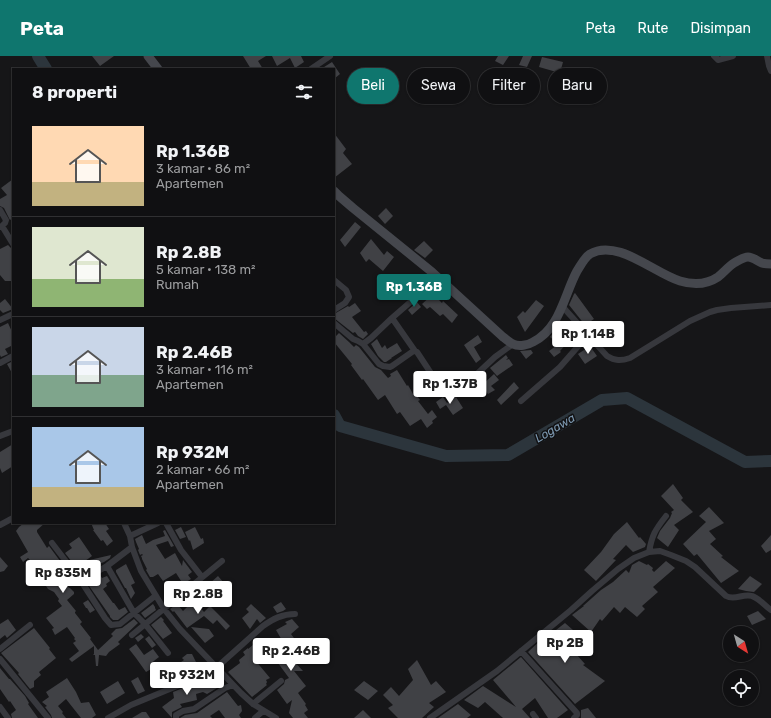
<!DOCTYPE html>
<html lang="id">
<meta charset="utf-8">
<style>
body{margin:0;font-family:Rubik,sans-serif;background:#1e1e20;color:#f1f3f6;height:100vh;display:flex;flex-direction:column;font-size:15px;white-space:nowrap}
*{box-sizing:border-box;margin:0}
p{font-size:13px;color:#9c9d9f}
.icon{flex:none;width:22px;height:22px;fill:none;stroke:currentColor;stroke-width:2;stroke-linecap:round;stroke-linejoin:round}
.map{position:relative;flex:1;overflow:hidden}
.sheet{position:absolute;left:12px;top:12px;width:323px;height:456px;display:flex;flex-direction:column;background:#101012;border-radius:0px;box-shadow:0 1px 3px #0004,0 0 0 1px #303032}
.sheet>*{flex:none}
.banner{position:absolute;left:347px;top:12px;width:364px;height:36px;display:flex;gap:8px}
.needle{width:26px;rotate:143deg}
.buttons{position:absolute;left:723px;top:570px;display:grid;gap:8px}
.buttons a{display:grid;place-items:center;width:36px;height:36px;border-radius:50%;background:#101012;box-shadow:0 1px 3px #0004,0 0 0 1px #303032;font-size:20px}
.price{position:absolute;translate:-50% -34px;padding:0 9px;border-radius:4px;background:#fff;color:#222;font-size:13px;line-height:26px;filter:drop-shadow(0 1px 2px #0008)}
.price::after{content:'';position:absolute;left:50%;top:24px;width:12px;height:9px;margin-left:-6px;background:inherit;clip-path:polygon(0 0,100% 0,50% 100%)}
.price.selected{background:#0f766e;color:#fff}
ul{padding:0;list-style:none}
li{display:flex;align-items:center;gap:12px;height:100px;padding:0 20px}
li+li{border-top:1px solid #303032}
li span{display:grid;place-items:center;flex:none;width:112px;height:80px;border-radius:0px;color:#555}
li>.icon{margin-inline-start:auto}
span .icon{width:48px;height:48px;fill:#fffc;stroke-width:1}
li b{font-size:17px}
h2{display:flex;justify-content:space-between;align-items:center;height:48px;padding:0 20px;font-size:17px}
.tag{padding:0 14px;border-radius:18px;background:#101012;box-shadow:0 1px 3px #0004,0 0 0 1px #303032;font-size:14px;line-height:36px}
.tag.selected{background:#0f766e;color:#fff}
header{display:flex;align-items:center;gap:24px;box-sizing:border-box;height:56px;padding:0 20px;background:#0f766e;color:#fff}
header strong{font-size:19px}
nav{display:flex;gap:22px;margin-inline-start:auto;font-size:14px}
.map>svg:first-child{display:block}
.lines{fill:none;stroke-linecap:round;stroke-linejoin:round}
.river{stroke:#2c353c;stroke-width:12}
.building{fill:#404145}
.street{stroke:#37383d;stroke-width:6}
.secondary{stroke:#45474d;stroke-width:9}
.labels{text-anchor:middle;stroke-width:3;stroke-linejoin:round;paint-order:stroke}
.water-label{font-size:12px;font-style:italic;fill:#7f9bb3;stroke:#111113}
</style>
<header>
<strong>Peta</strong>
<nav><a>Peta</a><a>Rute</a><a>Disimpan</a></nav>
</header>
<div class="map">
<svg width="771" height="662" viewBox="0 0 771 662">
<rect width="100%" height="100%" fill="#161618"/>
<g class="lines">
<path class="river" d="M38 0 46 13
M334 359 340 370 446 400 508 399 602 344 627 342 745 406 771 405"/>
</g>
<path class="building" d="M92 0H114L100 10Z
M243 0H266L258 5 263 13H251Z
M272 0H301L304 6 295 12 290 2 277 10Z
M498 0H509L503 9 495 5Z
M523 0H532L527 11 519 9Z
M542 1 563 6 560 17 539 11Z
M332 6 340 18 334 23V13H321Z
M334 77 346 93 343 97 352 108 334 122Z
M13 123V162L10 164 4 152 0 150V143L7 139 1 132Z
M386 152 393 160 385 168 378 160Z
M355 166 361 171 345 191 340 184Z
M371 183 384 199 387 195 394 201 383 215 369 203 366 206 360 197Z
M424 185 433 194 425 202 414 194Z
M8 189 11 192H13V225H5L0 219V193Z
M575 237 594 263 585 269 569 249 574 238Z
M433 238 442 247 443 245 458 259 452 267 443 258 440 260 430 251 427 253 422 248Z
M5 243 13 253 3 257 0 254V247Z
M536 244 544 250 525 276 517 261 523 255 525 257Z
M417 246 421 251 412 259 408 254Z
M355 247 361 255 352 261 364 276 366 275 368 278 363 283 358 280 355 276 353 277 334 262V258L348 250 349 251Z
M562 265 570 274 575 271 578 274 575 276 578 279 571 285 570 284 560 295 561 296 554 301 549 295 556 290 554 287 555 285 550 281 554 276Z
M8 267 13 278V289L5 293 8 298 1 301 0 299V271Z
M339 277 349 286 354 291 356 289 359 291 375 311 381 314 388 322 391 320 390 318 397 314 407 330 408 329 413 338 415 337 420 344 418 345 428 358 432 354 437 361 432 365 433 367 427 372 421 363 410 370 400 356 397 358 385 339 378 344 363 323 362 324 351 309 352 308 334 286V282Z
M478 279 482 286 474 291 481 303 476 307 464 289Z
M377 283 382 292 385 289 387 293 397 287 402 295 391 302H392L386 306H384L378 300 371 288Z
M590 290 597 300 585 308 578 298Z
M531 294 533 297 526 303 520 295Z
M506 299 508 302 506 304 509 303 513 309 497 320 490 312Z
M13 305V319L7 308Z
M494 318 499 324 491 330 495 334 488 338 482 329Z
M514 326 519 332 501 349 497 344Z
M443 341 447 347 456 341 463 352 453 359 446 349 440 353 436 346Z
M13 388V410L2 417 0 412V396Z
M673 428 683 442 681 444 693 456 674 469 679 474 668 491 657 482 660 475 670 462 672 457 671 456 674 454 661 440Z
M709 451 724 467 709 475 716 483 710 488 723 500 721 501 739 515 721 527 697 498 694 500 683 488 706 466 699 460Z
M627 466 639 482 640 481 646 488 645 491 633 496 626 489 613 503 616 504 596 525 584 514 601 496 614 478Z
M24 467H45L37 474V476L47 492 49 490 66 513 62 514 53 507 52 508 69 532H70L74 536V538L67 544 76 555 75 556V557L82 566 80 568 91 582 90 583 98 594 113 580 111 578 116 573 122 572 134 563 138 567 118 586 120 588 109 596 106 600 99 599 98 610H96L95 599H93L94 598V590L72 606 69 603 79 595 73 587 76 585 74 583 75 582 67 571 55 579 52 573 54 572 46 562 62 550 58 545 59 543 54 536 48 533 36 515 35 509 28 502 23 506 20 501 28 496 16 475 19 471Z
M91 467H105L109 473 106 475 113 485 107 490 103 484 101 485 93 474H94Z
M181 471 186 481 180 483 175 474Z
M195 471 201 483 203 482 204 487 193 494 190 484 189 485 185 476Z
M165 474 174 490 171 491 168 485 156 489 165 503 175 497 182 510 183 504 192 516 188 519 191 523 183 528 176 517 163 525 158 518 153 521H150L146 514 147 513 142 503V502L141 500 143 499 142 498 140 499 138 494 139 493 136 486 135 483 142 479 146 488 153 484 165 480 163 475Z
M771 479V494L766 497 761 490Z
M79 481 92 500 85 505 111 499 110 502 104 506 94 510 95 512 82 519 65 497 72 492 69 488Z
M0 501 8 510 4 515 0 516Z
M639 505 647 509 648 508 653 512 652 514 654 516 666 505 675 512 653 531 658 536 642 550 645 553 637 561 625 551 620 557 614 551 602 565 600 563 591 576 572 559 584 550H583L601 534 613 526 626 514 629 517 632 509Z
M126 508 135 527 131 529 135 537 131 543 126 532H125L116 516V514Z
M100 519 102 522 107 520 110 525 106 528 107 530 103 533 113 547H114L119 554 125 551 128 556 118 564H113L110 561V560L87 527Z
M218 520 224 527 215 534 209 528Z
M750 520 762 528 754 536 746 535 738 533Z
M88 544 95 554 90 557 87 552H86L83 547Z
M194 544 204 556 210 550 230 570 226 574 217 564 213 568 204 560 187 572 174 555 173 556 170 553 177 548 183 555Z
M281 546 286 553 283 555 277 557 273 551Z
M153 548 155 551V552L156 554 145 562 141 557Z
M251 548 266 562 260 567 257 563 250 573 242 562 249 556 246 553Z
M758 555 766 563 752 569 747 560Z
M161 561 164 564 163 565 172 577 163 583 151 569Z
M8 563 16 574 7 582 5 579 0 583V568Z
M292 563 299 571 291 578 302 593 291 602 303 615H294L306 630 298 637 306 648 305 649 308 654 304 657 308 662H293L289 657 292 644 287 648 277 634 284 628 285 624 289 622 275 603 287 593 276 574 287 568 285 566Z
M565 567 581 581 567 588 585 608 583 609 605 625 575 648 528 596 542 583 556 574Z
M191 571 209 573 214 580 205 587Z
M34 572 50 592 49 593 56 602 39 616 41 619 34 625V631L30 633 18 618 19 617 1 597Z
M141 578 144 581 138 586 135 582Z
M149 580 156 589 152 592 145 583Z
M258 585 266 595 255 604 270 622 266 624 267 626 266 628 267 629 252 641 228 616 240 607 239 604 245 599 243 596 248 592V593Z
M136 588 144 599 153 593 159 601 150 608 153 612 146 616 136 602 129 593Z
M187 598H192L196 606 185 608 192 619 171 628V626L165 630 157 619 167 611 169 614 184 604 182 602Z
M521 601 568 654 557 662H548L535 642 522 653 530 662H503L485 646 478 652 464 644 483 630 516 651 493 624Z
M417 604 431 629 436 625 446 636 429 647 434 651 422 662H398L388 652 393 649 383 639 391 631 399 640 413 624 408 613Z
M0 612 9 623H10L25 640 29 647 28 648 38 662H12L11 658 16 654 10 645 9 646 0 633Z
M138 621 145 635 138 638 131 625Z
M67 622 76 636 81 647 89 646 96 659 92 662H81L66 643 58 650 63 656 62 657 66 662H52L51 659 45 651 47 650 42 646 49 641 46 636Z
M210 624 217 632 207 638 203 636 196 638 197 644 180 648 182 651 172 656V662L162 651 174 642 173 636 193 628 194 631 201 629 207 626Z
M118 625 125 637 107 648 100 636Z
M364 625 378 635 368 644 354 634Z
M227 636 238 650 241 649 242 655 239 659 241 662H225L219 654 210 660 212 662H180L185 659 197 657Z
M458 648 471 659 467 662H438Z
M588 652 596 662H581V654Z
M363 654 371 662H354Z
M142 656H146L150 662H132Z"/>
<g class="lines">
<path class="street" d="M714 0 718 4 733 0
M767 0 769 10 771 15
M311 13 330 0
M0 154 6 164 5 167 2 170
M0 171 2 170 13 188
M334 224 346 234 349 241 345 247 334 254
M562 250 607 300C615 305 621 305 630 302L690 265 710 256 717 254 731 252 771 249
M392 262 415 295
M0 264 13 258
M334 267 353 283 358 285 363 288 379 308 383 310 390 311 392 310 412 296 415 295 417 296 442 334 445 337 448 338 456 334 479 316 495 301 513 288
M363 288 371 282 392 262 438 222
M0 307 13 300
M521 345 560 311 588 279
M0 380 13 375
M124 467 130 480 132 491 141 515 164 553 180 573 241 637 253 648 276 662
M166 467 181 494 202 521
M0 469 13 462
M130 480 158 467
M52 487 81 525 105 562 111 569 120 568 155 540
M649 496C652 479 655 474 666 460
M107 510 134 557 145 568 168 597
M81 525 107 510 132 491
M132 579 222 505
M0 593 30 569
M521 595 577 657V659L574 662
M0 603 48 662
M253 648 281 625
M0 651 8 662
M533 658 536 662
M108 662 131 649 206 618 216 612 263 570C273 563 282 558 295 558
M176 662V659L183 655 194 653 225 632 233 629
M255 662 263 655
M430 662 497 615 571 554 592 535 618 513 634 502 649 496 660 495 671 499 686 505 695 511 726 540C735 545 743 537 752 540 759 542 765 550 771 554"/>
<path class="secondary" d="M148 0 158 13
M334 135 339 140 353 152 432 216 503 281C506 283 509 286 513 288 519 291 528 289 533 286 560 273 564 239 577 215 581 209 584 202 590 198 617 182 654 217 680 225 693 229 706 229 718 221 723 217 728 211 734 207 738 205 743 201 748 201 753 201 757 205 762 207 765 208 768 208 771 208"/>
</g>
<g class="labels">
<g class="water-label">
<text transform="translate(555 372) rotate(-31)" y="4">Logawa</text>
</g>
</g>
</svg>
<div class="buttons">
<a><svg class="needle" viewBox="-14 -14 28 28"><path d="M0-13l5 13h-10z" fill="#e53935"/><path d="M0 13l5-13h-10z" fill="#9c9d9f"/></svg></a>
<a><svg class="icon" aria-label="locate" viewBox="0 0 24 24"><circle cx="12" cy="12" r="6"/><path d="M12 2v4M12 18v4M2 12h4M18 12h4"/></svg></a>
</div>
<b class="price selected" style="left:414px;top:252px">Rp 1.36B</b>
<b class="price" style="left:588px;top:299px">Rp 1.14B</b>
<b class="price" style="left:450px;top:349px">Rp 1.37B</b>
<b class="price" style="left:63px;top:538px">Rp 835M</b>
<b class="price" style="left:198px;top:559px">Rp 2.8B</b>
<b class="price" style="left:565px;top:608px">Rp 2B</b>
<b class="price" style="left:291px;top:616px">Rp 2.46B</b>
<b class="price" style="left:187px;top:640px">Rp 932M</b>
<div class="banner">
<a class="tag selected">Beli</a>
<a class="tag">Sewa</a>
<a class="tag">Filter</a>
<a class="tag">Baru</a>
</div>
<section class="sheet">
<h2>8 properti<svg class="icon" aria-label="filters" viewBox="0 0 24 24"><path d="M4 7h16M4 17h16"/><circle cx="9" cy="7" r="2"/><circle cx="15" cy="17" r="2"/></svg></h2>
<ul>
<li><span style="background:linear-gradient(#ffd9b3 70%,#c2b280 0)"><svg class="icon" aria-label="home" viewBox="0 0 24 24"><path d="M3 11l9-7 9 7M6 9v11h12V9"/></svg></span><div><b>Rp 1.36B</b><p>3 kamar · 86 m²</p><p>Apartemen</p></div></li>
<li><span style="background:linear-gradient(#dfe7d0 65%,#8fb573 0)"><svg class="icon" aria-label="home" viewBox="0 0 24 24"><path d="M3 11l9-7 9 7M6 9v11h12V9"/></svg></span><div><b>Rp 2.8B</b><p>5 kamar · 138 m²</p><p>Rumah</p></div></li>
<li><span style="background:linear-gradient(#c9d6e8 60%,#7fa58c 0)"><svg class="icon" aria-label="home" viewBox="0 0 24 24"><path d="M3 11l9-7 9 7M6 9v11h12V9"/></svg></span><div><b>Rp 2.46B</b><p>3 kamar · 116 m²</p><p>Apartemen</p></div></li>
<li><span style="background:linear-gradient(#a9c7e8 75%,#c2b280 0)"><svg class="icon" aria-label="home" viewBox="0 0 24 24"><path d="M3 11l9-7 9 7M6 9v11h12V9"/></svg></span><div><b>Rp 932M</b><p>2 kamar · 66 m²</p><p>Apartemen</p></div></li>
</ul>
</section>
</div>
